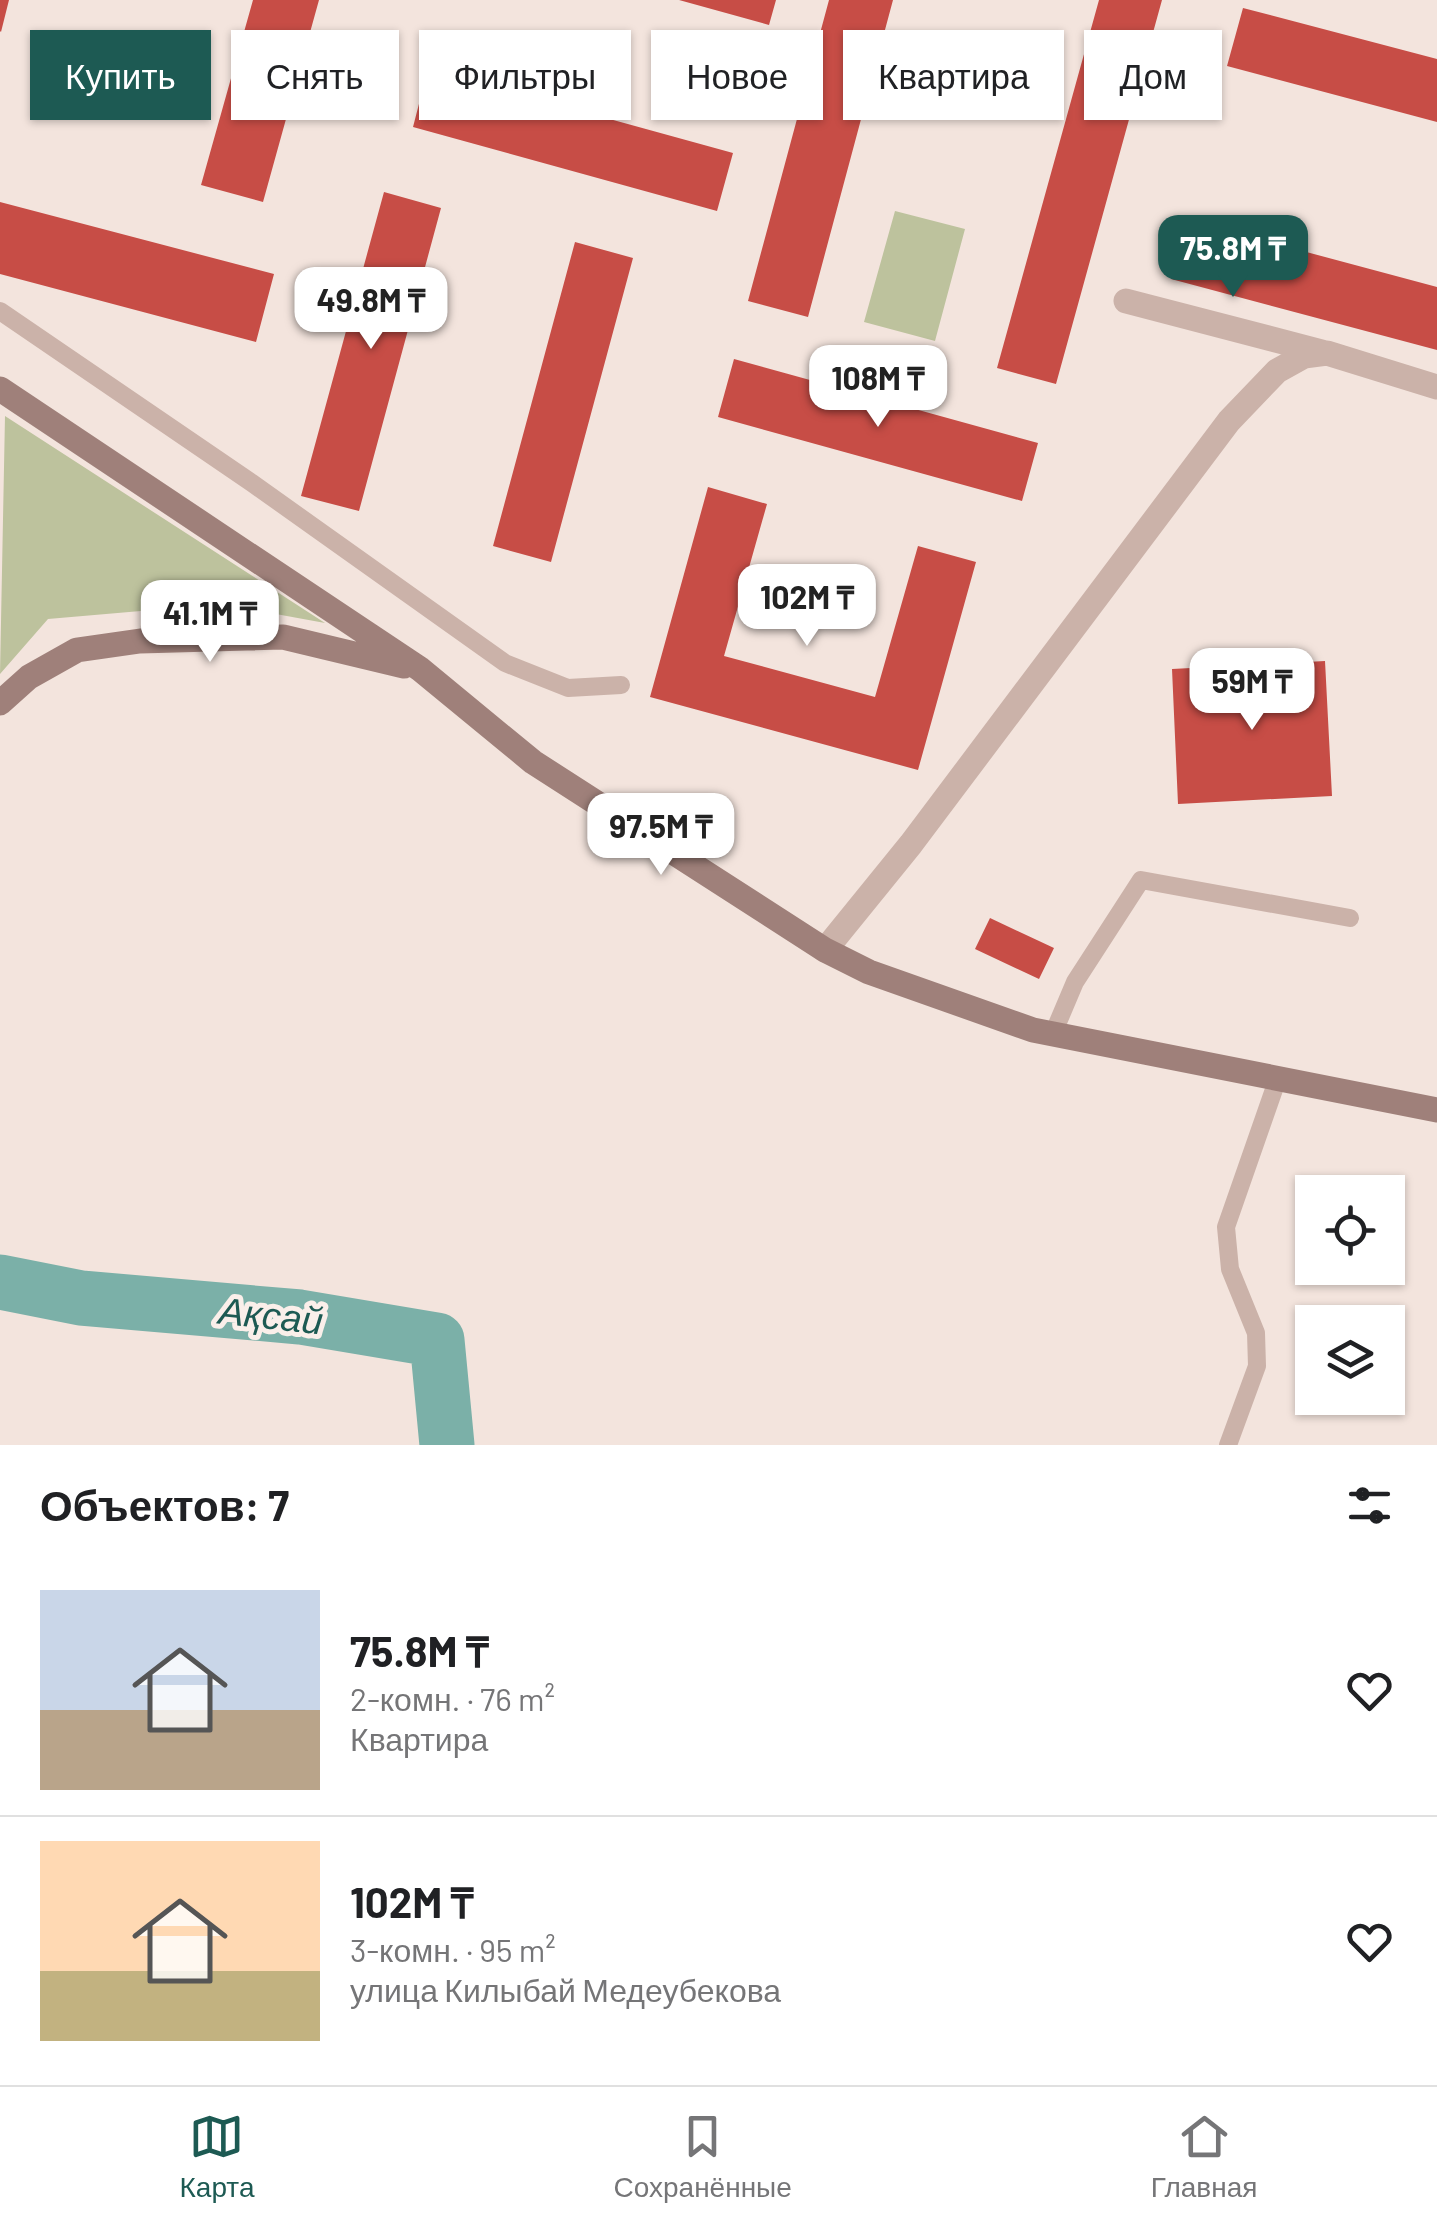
<!DOCTYPE html>
<html lang="ru">
<meta charset="utf-8">
<style>
body{margin:0;font-family:Barlow,sans-serif;background:#f6f6f6;color:#202124;height:100vh;display:flex;flex-direction:column;font-size:38px;white-space:nowrap}
*{box-sizing:border-box;margin:0}
p{font-size:32px;color:#757577}
.icon{flex:none;width:55px;height:55px;fill:none;stroke:currentColor;stroke-width:2;stroke-linecap:round;stroke-linejoin:round}
.map{position:relative;height:1445px;overflow:hidden}
.drawer{display:flex;flex-direction:column;background:#fff;flex:1}
.drawer>*{flex:none}
.hud{position:absolute;left:30px;top:30px;width:1378px;height:90px;display:flex;gap:20px}
.buttons{position:absolute;left:1295px;top:1175px;display:grid;gap:20px}
.buttons a{display:grid;place-items:center;width:110px;height:110px;border-radius:0px;background:#fff;box-shadow:0 2px 8px #0004;font-size:50px}
.price{position:absolute;translate:-50% -85px;padding:0 22px;border-radius:20px;background:#fff;color:#222;font-size:32px;line-height:65px;filter:drop-shadow(0 2px 5px #0008)}
.price::after{content:'';position:absolute;left:50%;top:60px;width:30px;height:22px;margin-left:-15px;background:inherit;clip-path:polygon(0 0,100% 0,50% 100%)}
.price.selected{background:#1d5a53;color:#fff}
ul{padding:0;list-style:none}
li{display:flex;align-items:center;gap:30px;height:250px;padding:0 40px}
li+li{border-top:2px solid #e0e0e0}
li span{display:grid;place-items:center;flex:none;width:280px;height:200px;border-radius:0px;color:#555}
li>.icon{margin-inline-start:auto}
span .icon{width:120px;height:120px;fill:#fffc;stroke-width:1}
li b{font-size:42px}
h2{display:flex;justify-content:space-between;align-items:center;height:120px;padding:0 40px;font-size:42px}
.tag{padding:0 35px;border-radius:0px;background:#fff;box-shadow:0 2px 8px #0004;font-size:35px;line-height:90px}
.tag.selected{background:#1d5a53;color:#fff}
.menu{display:flex;justify-content:space-around;align-items:center;height:140px;border-top:2px solid #e0e0e0;background:#fff;font-size:28px;color:#757577}
.menu a{display:grid;justify-items:center;gap:5px}
.menu .selected{color:#1d5a53}
.map>svg:first-child{display:block}
.green{fill:#bdc29d}
.lines{fill:none;stroke-linecap:round;stroke-linejoin:round}
.river{stroke:#7bb0a8;stroke-width:55}
.building{fill:#c74d46}
.service{stroke:#cbb2a9;stroke-width:18}
.minor{stroke:#cbb2a9;stroke-width:25}
.secondary{stroke:#9f807a;stroke-width:25}
.labels{text-anchor:middle;stroke-width:10;stroke-linejoin:round;paint-order:stroke}
.water-label{font-size:38px;font-style:italic;fill:#1d5a53;stroke:#faefea}
</style>
<div class="map">
<svg width="1437" height="1445" viewBox="0 0 1437 1445">
<rect width="100%" height="100%" fill="#f3e4dd"/>
<path class="green" d="M895 211 965 229 935 341 864 322Z
M5 416 325 623 222 604 48 619 0 674Z"/>
<g class="lines">
<path class="river" d="M0 1282 81 1298 300 1317 437 1340 447 1445"/>
</g>
<path class="building" d="M0 0H9L1 32 0 31Z
M253 0H319L263 202 201 185Z
M679 0H776L769 25Z
M829 0H893L808 317 748 301Z
M1099 0H1162L1056 384 997 368Z
M1243 8 1437 59V122L1227 66Z
M428 69 733 153 717 211 413 127Z
M384 192 441 208 359 511 301 496Z
M0 202 274 274 256 342 0 274Z
M1187 220 1437 287V350L1171 279Z
M575 242 633 258 551 562 493 546Z
M734 359 1038 443 1022 501 718 417Z
M708 487 767 504 724 656 875 697 918 546 976 562 918 770 650 697Z
M1325 661 1332 796 1178 804 1172 669Z
M990 918 1054 948 1039 979 975 949Z"/>
<g class="lines">
<path class="service" d="M0 311 252 483 505 663 568 688 621 685
M1053 1034 1075 982 1141 880 1350 918
M1228 1445 1257 1366 1256 1333 1230 1269 1226 1227 1278 1078"/>
<path class="minor" d="M1126 301 1322 352
M825 950 911 844 1229 421 1277 371 1304 356 1327 353 1437 387"/>
<path class="secondary" d="M0 389 420 669 533 762 825 950 869 972 1033 1030 1437 1110
M0 703 29 677 77 650 140 641 283 637 404 666"/>
</g>
<g class="labels">
<g class="water-label">
<text transform="translate(271 1316) rotate(6)" y="13">Ақсай</text>
</g>
</g>
</svg>
<div class="buttons">
<a><svg class="icon" aria-label="locate" viewBox="0 0 24 24"><circle cx="12" cy="12" r="6"/><path d="M12 2v4M12 18v4M2 12h4M18 12h4"/></svg></a>
<a><svg class="icon" aria-label="layers" viewBox="0 0 24 24"><path d="M12 4l9 5-9 5-9-5zM3 14l9 5 9-5"/></svg></a>
</div>
<b class="price selected" style="left:1233px;top:300px">75.8M ₸</b>
<b class="price" style="left:371px;top:352px">49.8M ₸</b>
<b class="price" style="left:878px;top:430px">108M ₸</b>
<b class="price" style="left:807px;top:649px">102M ₸</b>
<b class="price" style="left:210px;top:665px">41.1M ₸</b>
<b class="price" style="left:1252px;top:733px">59M ₸</b>
<b class="price" style="left:661px;top:878px">97.5M ₸</b>
<div class="hud">
<a class="tag selected">Купить</a>
<a class="tag">Снять</a>
<a class="tag">Фильтры</a>
<a class="tag">Новое</a>
<a class="tag">Квартира</a>
<a class="tag">Дом</a>
</div>
</div>
<section class="drawer">
<h2>Объектов: 7<svg class="icon" aria-label="filters" viewBox="0 0 24 24"><path d="M4 7h16M4 17h16"/><circle cx="9" cy="7" r="2"/><circle cx="15" cy="17" r="2"/></svg></h2>
<ul>
<li><span style="background:linear-gradient(#c9d6e8 60%,#b9a48a 0)"><svg class="icon" aria-label="home" viewBox="0 0 24 24"><path d="M3 11l9-7 9 7M6 9v11h12V9"/></svg></span><div><b>75.8M ₸</b><p>2-комн. · 76 m²</p><p>Квартира</p></div><svg class="icon" aria-label="heart" viewBox="0 0 24 24"><path d="M12 20l-8-8c-3-5 5-10 8-4 3-6 11-1 8 4z"/></svg></li>
<li><span style="background:linear-gradient(#ffd9b3 65%,#c2b280 0)"><svg class="icon" aria-label="home" viewBox="0 0 24 24"><path d="M3 11l9-7 9 7M6 9v11h12V9"/></svg></span><div><b>102M ₸</b><p>3-комн. · 95 m²</p><p>улица Килыбай Медеубекова</p></div><svg class="icon" aria-label="heart" viewBox="0 0 24 24"><path d="M12 20l-8-8c-3-5 5-10 8-4 3-6 11-1 8 4z"/></svg></li>
</ul>
</section>
<nav class="menu">
<a class="selected"><svg class="icon" aria-label="map" viewBox="0 0 24 24"><path d="M3 6l6-2 6 2 6-2v14l-6 2-6-2-6 2zM9 4v14M15 6v14"/></svg>Карта</a>
<a><svg class="icon" aria-label="saved" viewBox="0 0 24 24"><path d="M7 4h10v16l-5-4-5 4z"/></svg>Сохранённые</a>
<a><svg class="icon" aria-label="home" viewBox="0 0 24 24"><path d="M3 11l9-7 9 7M6 9v11h12V9"/></svg>Главная</a>
</nav>
